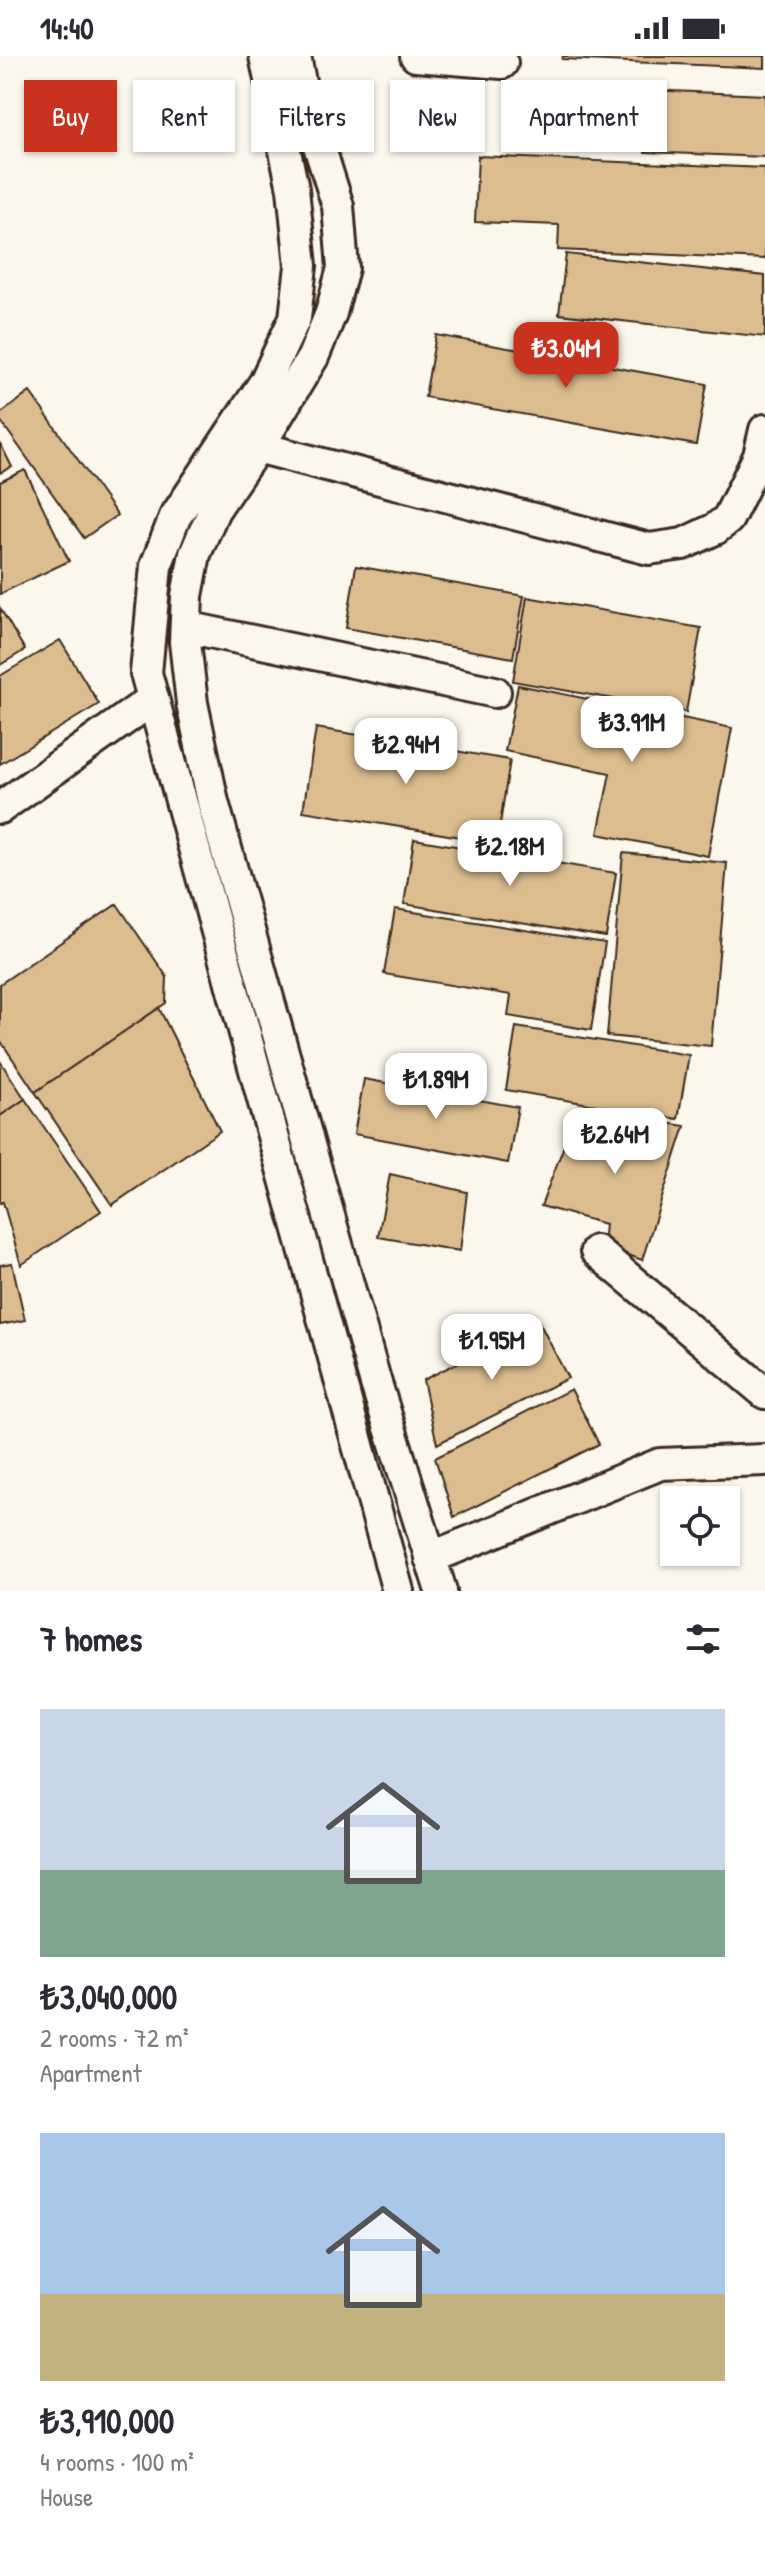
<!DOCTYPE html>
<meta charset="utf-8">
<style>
body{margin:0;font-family:"Patrick Hand",sans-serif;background:#f2f2f3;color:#2b2b33;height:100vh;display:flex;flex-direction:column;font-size:30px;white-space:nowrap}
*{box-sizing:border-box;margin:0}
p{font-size:26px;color:#7c7c81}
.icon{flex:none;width:44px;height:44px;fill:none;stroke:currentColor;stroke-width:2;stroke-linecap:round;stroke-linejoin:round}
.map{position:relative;height:1535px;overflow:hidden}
.details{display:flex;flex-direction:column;background:#fff;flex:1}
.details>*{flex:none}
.guide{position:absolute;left:24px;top:24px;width:718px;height:72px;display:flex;gap:16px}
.tools{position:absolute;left:660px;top:1430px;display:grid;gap:16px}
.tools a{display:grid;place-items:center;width:80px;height:80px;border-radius:0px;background:#fff;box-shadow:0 2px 6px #0004;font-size:40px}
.price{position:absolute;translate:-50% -68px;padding:0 18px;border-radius:16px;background:#fff;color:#222;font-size:26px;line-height:52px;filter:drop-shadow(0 2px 4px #0008)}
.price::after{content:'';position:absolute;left:50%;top:48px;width:24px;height:18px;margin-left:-12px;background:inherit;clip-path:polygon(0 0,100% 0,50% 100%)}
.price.active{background:#c8321e;color:#fff}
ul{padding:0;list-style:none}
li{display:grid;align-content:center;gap:16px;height:424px;padding:0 40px}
li span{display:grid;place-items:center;height:248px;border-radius:0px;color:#555}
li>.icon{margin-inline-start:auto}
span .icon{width:144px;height:144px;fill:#fffc;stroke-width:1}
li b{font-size:34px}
h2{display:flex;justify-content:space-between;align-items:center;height:96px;padding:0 40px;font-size:34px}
.tag{padding:0 28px;border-radius:0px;background:#fff;box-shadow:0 2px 6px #0004;font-size:28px;line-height:72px}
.tag.active{background:#c8321e;color:#fff}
.status{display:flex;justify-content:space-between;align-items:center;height:56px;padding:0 40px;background:#fff;direction:ltr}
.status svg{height:22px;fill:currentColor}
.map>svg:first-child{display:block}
.building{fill:#dbbd8f;stroke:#3b2a1e;stroke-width:2}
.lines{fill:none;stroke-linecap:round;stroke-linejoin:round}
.minor-casing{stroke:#3b2a1e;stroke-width:36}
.minor{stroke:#fbf7ec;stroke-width:30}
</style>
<div class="status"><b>14:40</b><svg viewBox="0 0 49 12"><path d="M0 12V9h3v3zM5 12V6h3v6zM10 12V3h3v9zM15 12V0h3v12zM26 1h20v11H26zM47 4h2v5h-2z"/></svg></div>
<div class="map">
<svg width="765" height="1535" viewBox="0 0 765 1535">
<rect width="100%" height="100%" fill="#fbf7ec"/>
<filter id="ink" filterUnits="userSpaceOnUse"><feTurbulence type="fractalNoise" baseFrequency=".0125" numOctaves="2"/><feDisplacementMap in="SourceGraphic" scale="16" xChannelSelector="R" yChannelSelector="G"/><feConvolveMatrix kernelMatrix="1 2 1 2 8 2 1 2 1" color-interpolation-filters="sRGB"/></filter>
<g filter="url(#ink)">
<path class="building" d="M563 0H765V12L562 3Z
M647 34 765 39V101L645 96Z
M478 100 765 112V203L558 194 559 169 475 166Z
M566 198 765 220V281L559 258Z
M436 279 707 328 696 389 425 341Z
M30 336 117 459 84 482 0 364V358Z
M0 387 12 411 0 417Z
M25 414 69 505 0 538V426Z
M356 510 524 540 513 602 346 572Z
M527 541 701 572 686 656 513 625Z
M0 552 25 594 0 609Z
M60 584 99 648 0 708V620Z
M518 629 732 672 708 800 598 778 610 717 505 695Z
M316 672 510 704 497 787 303 755Z
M414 783 616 817 606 881 404 848Z
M623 797 727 807 711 990 607 980Z
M117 848 167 921 166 947 35 1036 0 984V928Z
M395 853 605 887 591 974 508 960 511 939 384 918Z
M159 952 220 1075 112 1149 35 1036Z
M516 971 689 999 678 1063 506 1034Z
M0 1005 25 1043 0 1060Z
M364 1023 518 1051 508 1107 354 1078Z
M25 1043 101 1155 21 1209 3 1146 0 1147V1060Z
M578 1053 685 1070 642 1204 603 1190 605 1168 541 1150Z
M390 1118 467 1136 460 1195 378 1181Z
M12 1207 25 1264 0 1269V1209Z
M539 1266 568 1322 437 1388 423 1324Z
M571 1333 599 1388 454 1461 435 1402Z"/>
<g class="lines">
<g class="minor-casing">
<path id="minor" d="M265 0 293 133 301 210 295 262 265 326 175 461 156 510 146 617 398 1535
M295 0 302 36 338 150 343 212 331 257 313 301 270 372 214 454 195 498 187 540 185 586 192 647 213 746 375 1324 441 1535
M416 0 502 7
M257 391 649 493 683 488 715 473 728 463 759 400 765 374
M186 571 495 636
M0 752 153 643
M596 1195 765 1337
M430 1502 660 1408 765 1404"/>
</g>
<use href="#minor" class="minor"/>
</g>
</g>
</svg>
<div class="tools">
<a><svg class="icon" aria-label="locate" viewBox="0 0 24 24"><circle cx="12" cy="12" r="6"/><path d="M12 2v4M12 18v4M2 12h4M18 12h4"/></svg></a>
</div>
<b class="price active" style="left:566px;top:334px">₺3.04M</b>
<b class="price" style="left:632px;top:708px">₺3.91M</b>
<b class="price" style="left:406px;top:730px">₺2.94M</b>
<b class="price" style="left:510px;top:832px">₺2.18M</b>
<b class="price" style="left:436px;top:1065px">₺1.89M</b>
<b class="price" style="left:615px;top:1120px">₺2.64M</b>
<b class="price" style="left:492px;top:1326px">₺1.95M</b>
<div class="guide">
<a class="tag active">Buy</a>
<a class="tag">Rent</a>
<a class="tag">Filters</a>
<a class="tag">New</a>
<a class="tag">Apartment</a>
</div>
</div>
<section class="details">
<h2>7 homes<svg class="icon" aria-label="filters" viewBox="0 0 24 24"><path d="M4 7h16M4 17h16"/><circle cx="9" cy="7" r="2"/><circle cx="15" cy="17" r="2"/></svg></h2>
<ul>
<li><span style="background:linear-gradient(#c9d6e8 65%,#7fa58c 0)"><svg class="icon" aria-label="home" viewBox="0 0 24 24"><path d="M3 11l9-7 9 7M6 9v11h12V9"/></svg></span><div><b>₺3,040,000</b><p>2 rooms · 72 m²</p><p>Apartment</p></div></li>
<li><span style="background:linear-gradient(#a9c7e8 65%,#c2b280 0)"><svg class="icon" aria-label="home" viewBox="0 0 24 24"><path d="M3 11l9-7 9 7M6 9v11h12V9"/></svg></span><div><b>₺3,910,000</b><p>4 rooms · 100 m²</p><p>House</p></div></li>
</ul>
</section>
